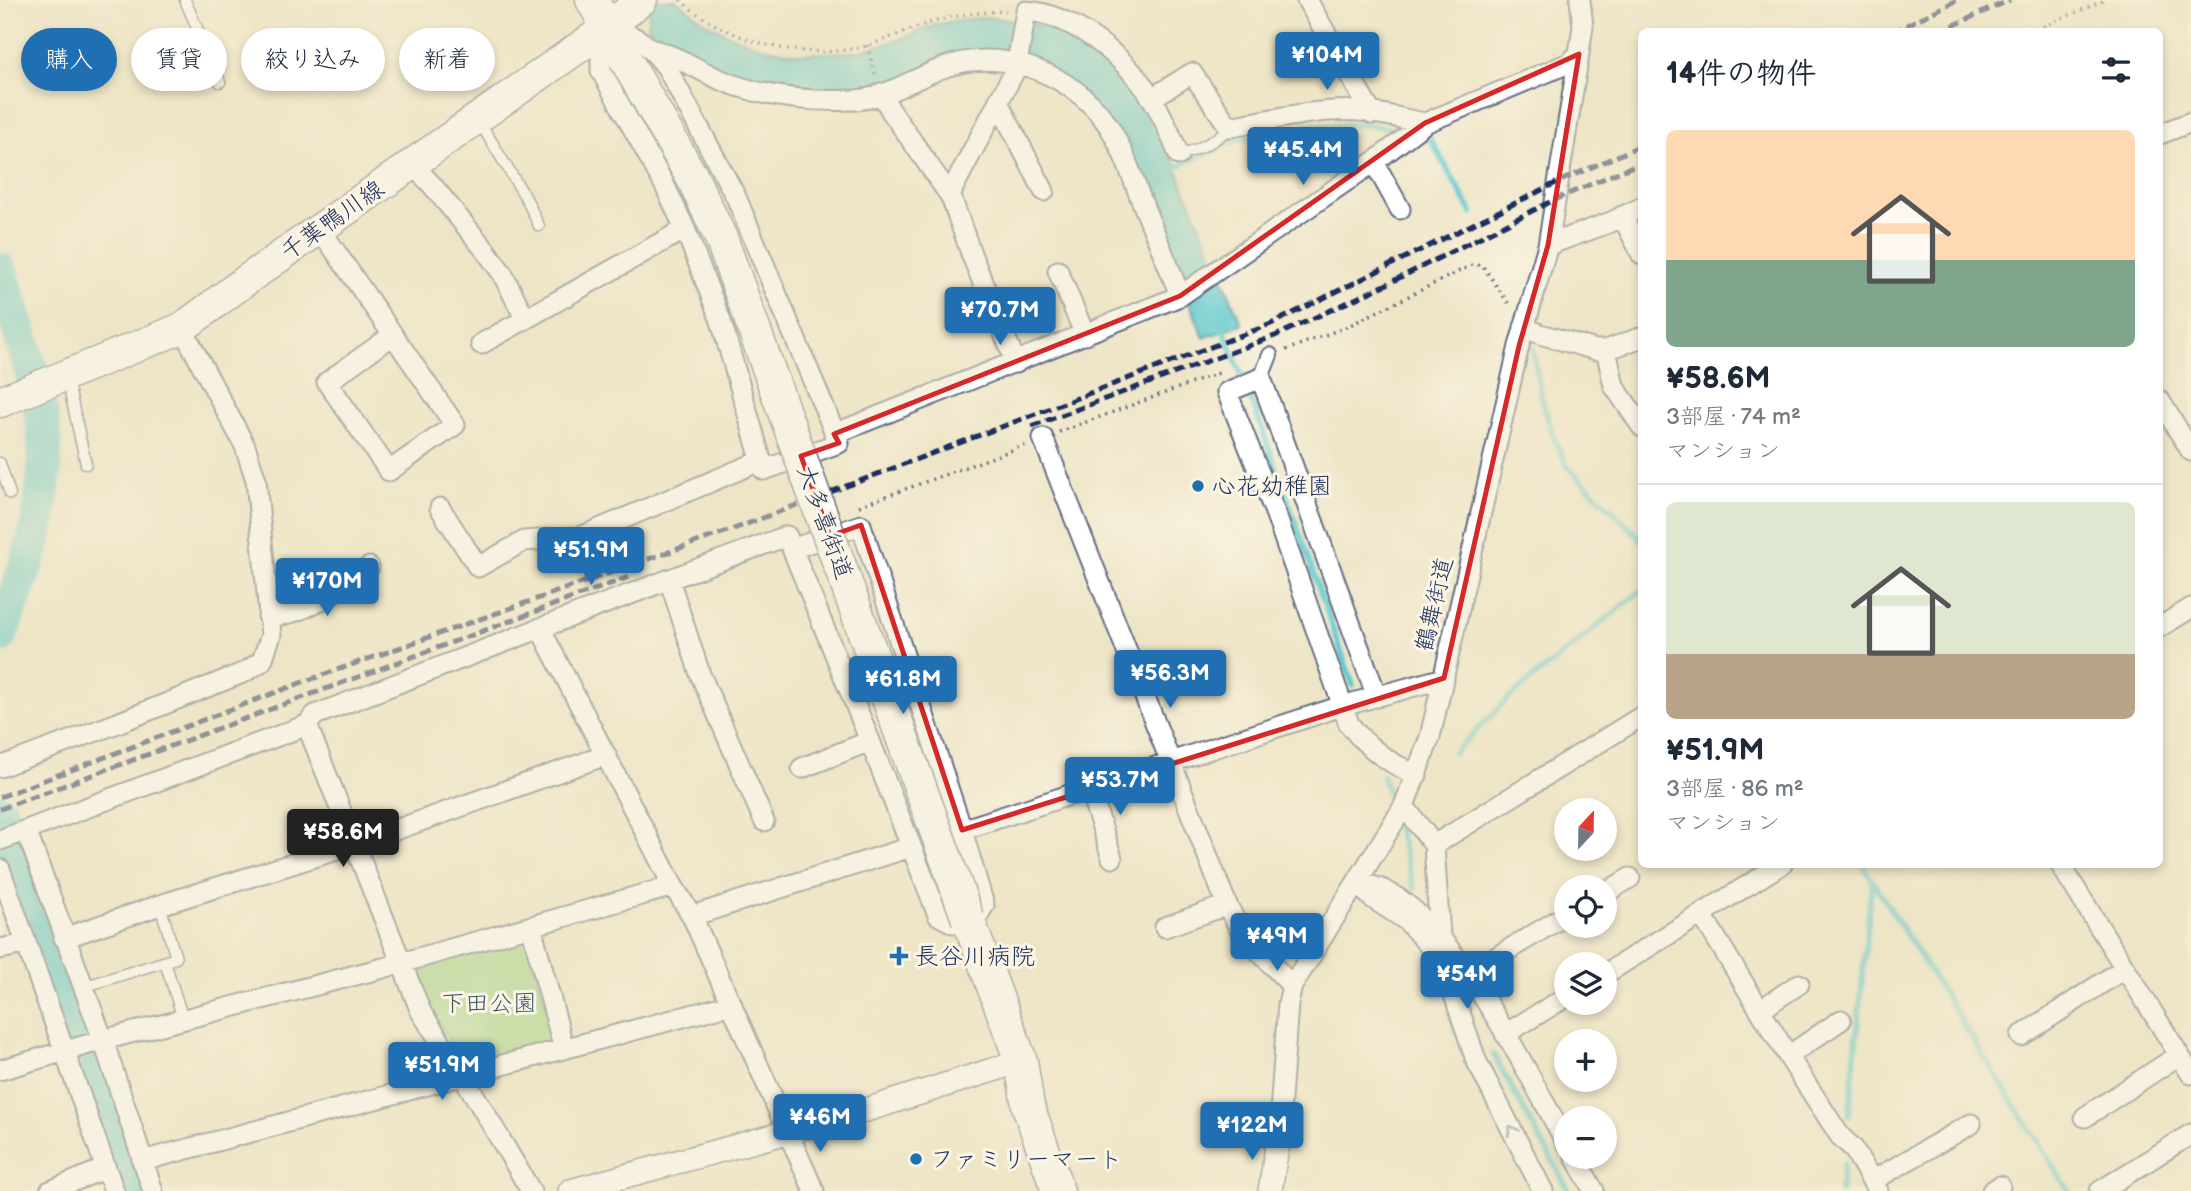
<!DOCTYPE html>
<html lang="ja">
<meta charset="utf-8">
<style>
body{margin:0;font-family:"Balsamiq Sans","Klee One",sans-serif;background:#f6f6f7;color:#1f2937;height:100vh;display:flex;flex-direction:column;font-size:26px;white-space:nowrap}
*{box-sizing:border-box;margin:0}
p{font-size:23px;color:#747a83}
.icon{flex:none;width:38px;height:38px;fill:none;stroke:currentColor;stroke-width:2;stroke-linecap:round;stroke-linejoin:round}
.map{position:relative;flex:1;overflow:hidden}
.sheet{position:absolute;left:1638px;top:28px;width:525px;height:840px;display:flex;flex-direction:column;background:#fff;border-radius:10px;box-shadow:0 4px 10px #0003}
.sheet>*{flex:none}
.guide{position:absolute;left:21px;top:28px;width:665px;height:63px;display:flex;gap:14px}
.needle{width:46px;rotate:22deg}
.buttons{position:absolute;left:1554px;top:798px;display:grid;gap:14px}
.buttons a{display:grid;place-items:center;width:63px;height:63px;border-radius:50%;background:#fff;box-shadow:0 4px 10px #0003;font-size:35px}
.price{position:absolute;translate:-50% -60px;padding:0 16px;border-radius:7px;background:#1f6fb2;color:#fff;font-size:23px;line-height:46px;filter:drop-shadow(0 2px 4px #0008)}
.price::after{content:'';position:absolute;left:50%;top:42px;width:21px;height:16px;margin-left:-10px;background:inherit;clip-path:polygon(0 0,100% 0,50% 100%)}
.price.on{background:#222;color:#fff}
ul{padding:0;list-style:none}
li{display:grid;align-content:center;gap:14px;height:371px;padding:0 28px}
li+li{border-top:2px solid #e0e1e3}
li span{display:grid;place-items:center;height:217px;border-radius:10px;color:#555}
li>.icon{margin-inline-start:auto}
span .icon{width:126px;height:126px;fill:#fffc;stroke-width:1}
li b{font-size:30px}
h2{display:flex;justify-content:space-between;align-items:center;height:84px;padding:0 28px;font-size:30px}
.pill{padding:0 24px;border-radius:32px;background:#fff;box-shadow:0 4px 10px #0003;font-size:24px;line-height:63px}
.pill.on{background:#1f6fb2;color:#fff}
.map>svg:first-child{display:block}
.green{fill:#9fd688;stroke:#5d8273;stroke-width:2}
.water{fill:#5ac8ce;stroke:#3a7c96;stroke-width:2}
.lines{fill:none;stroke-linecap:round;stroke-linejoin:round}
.stream{stroke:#5ac8ce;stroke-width:6}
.river{stroke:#5ac8ce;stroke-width:35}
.service-casing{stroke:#656f83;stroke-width:13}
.pedestrian-casing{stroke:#656f83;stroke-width:18}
.minor-casing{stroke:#656f83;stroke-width:23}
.tertiary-casing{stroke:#656f83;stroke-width:26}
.primary-casing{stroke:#656f83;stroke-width:33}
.trunk-casing{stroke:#656f83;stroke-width:35}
.path{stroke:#656f83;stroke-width:3.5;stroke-dasharray:2 5;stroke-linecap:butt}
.service{stroke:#fff;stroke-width:10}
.pedestrian{stroke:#fff;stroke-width:14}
.minor{stroke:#fff;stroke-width:19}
.tertiary{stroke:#fff;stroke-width:23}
.primary{stroke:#fff;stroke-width:30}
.trunk{stroke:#fff;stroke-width:32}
.rail{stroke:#1b2f5e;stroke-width:5;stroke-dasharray:10 5;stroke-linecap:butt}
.trunk-bridge-casing{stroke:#656f83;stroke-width:35;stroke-linecap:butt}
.trunk-bridge{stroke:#fff;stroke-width:32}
.oneway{stroke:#8d97ae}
.marked{fill:none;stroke:#d62828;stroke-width:5;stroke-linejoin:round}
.poi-dot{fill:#1f6fb2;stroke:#fcf5e5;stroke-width:2.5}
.labels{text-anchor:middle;stroke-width:6;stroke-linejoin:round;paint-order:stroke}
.street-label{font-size:24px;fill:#1b2f5e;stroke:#fcf5e5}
.poi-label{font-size:24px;fill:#1b2f5e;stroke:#fcf5e5;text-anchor:start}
.park-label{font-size:24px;fill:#3c5968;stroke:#fcf5e5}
</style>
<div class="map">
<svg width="2191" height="1191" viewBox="0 0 2191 1191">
<rect width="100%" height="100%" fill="#fcf5e5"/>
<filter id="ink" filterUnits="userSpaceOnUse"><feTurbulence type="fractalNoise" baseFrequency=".0143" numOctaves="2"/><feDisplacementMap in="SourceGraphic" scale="14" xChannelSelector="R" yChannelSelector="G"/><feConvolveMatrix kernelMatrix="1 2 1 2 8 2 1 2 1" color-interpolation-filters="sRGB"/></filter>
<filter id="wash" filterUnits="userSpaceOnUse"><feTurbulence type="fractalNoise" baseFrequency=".00686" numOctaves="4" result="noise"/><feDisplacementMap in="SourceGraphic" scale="28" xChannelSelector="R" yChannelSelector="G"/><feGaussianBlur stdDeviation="1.57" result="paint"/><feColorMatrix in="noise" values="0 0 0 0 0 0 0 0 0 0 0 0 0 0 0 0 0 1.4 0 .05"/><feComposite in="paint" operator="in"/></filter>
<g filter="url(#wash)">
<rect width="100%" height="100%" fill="#eee5c7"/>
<path class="green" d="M528 938 556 1042 474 1064 462 1060 430 1010 417 976 422 964Z"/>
<path class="water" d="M641 0H676L705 22 729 35 761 47 800 54 857 52 895 41 935 25 958 20 986 17 1029 22 1070 36 1112 64 1136 89 1160 128 1209 248 1242 324 1204 338 1124 143 1026 60 853 91 817 93 752 85 672 48 648 27 649 11Z"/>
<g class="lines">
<path class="stream" d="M1416 135 1431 140 1472 213
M1169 170 1236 140 1309 126 1362 124 1405 131
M1222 325 1259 420 1353 685
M1532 347 1543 404 1554 438 1567 466 1642 540
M1454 753 1510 697 1642 590
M1383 776 1393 812
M1397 826 1414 888
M1872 880 2069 1191
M1493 1054 1569 1191
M1849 1116 1872 880 1862 864
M1840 1191 1844 1164"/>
<path class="river" d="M0 270C15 319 33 368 42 419 47 451 44 488 38 520 31 560 13 598 0 636
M0 811 136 1191"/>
</g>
</g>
<g filter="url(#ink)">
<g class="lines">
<g class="service-casing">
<path id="service" d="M185 0 220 82
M479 121 527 200 539 226
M1179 155C1197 150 1217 141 1229 127
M67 379 86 464
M0 463 10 494
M165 962 183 1019
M83 987 176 958 160 905"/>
</g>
<g class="pedestrian-casing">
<path id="pedestrian" d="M1261 378 1270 355"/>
</g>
<g class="minor-casing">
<path id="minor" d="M1307 0 1372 114
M608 27C637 36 648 43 667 68L736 197 839 443 764 470 721 321 685 229 664 184 601 71V47Z
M654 50C678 56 698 70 721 80 762 97 811 102 856 100 896 97 930 65 971 61 1023 55 1079 82 1108 125 1124 150 1133 180 1144 207 1156 237 1169 266 1180 296
M881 93 891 111 951 197
M1152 98 1192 73 1229 127C1272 120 1317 108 1360 111 1381 113 1403 119 1425 123
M998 102 1044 191
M2160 134 2191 122
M1374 162 1400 209
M412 164 432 185 486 251 502 273 525 318
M1622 216 1642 255
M320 229 455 425 389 471 327 382 393 335
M1548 245 1611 222 1642 207
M1058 271 1085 335
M1524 327 1540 334 1596 350H1606L1642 337
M481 344 685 229
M1606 350 1614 386 1642 427
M1016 363 972 256 951 197 953 188 1012 76 1017 64 1026 11C1073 14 1126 58 1151 97 1163 115 1171 136 1179 155
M2160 401 2191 451
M834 434 1180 296 1374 162 1425 123 1569 63 1579 54
M1043 438 1227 905 1242 933 1292 986
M440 508 478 567 524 541 580 537 760 461
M669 579 700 674 764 821
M268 616C302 617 343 587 369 567
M2160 627 2191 608
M540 628 673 886 692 916 814 1191
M1377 697 1261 378 1227 392 1276 515 1349 724C1367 748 1390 764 1417 775
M307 725 421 1012 463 1076 531 1191
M0 767 115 724 245 672 262 661 271 635 256 480 245 446 182 328
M802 768 870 741
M1089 788 1112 858
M1404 806 1434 845 1440 936
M26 830 103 1040 153 1191
M962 830 1342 706 1444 678
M0 840 307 725 315 715C472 655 628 593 787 536L870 741 938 915 953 923 979 914 984 905 962 830 861 525 792 549
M1434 845 1642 716
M2060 864 2191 1074
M0 869 114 1191
M1357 883 1372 898 1407 921 1437 954 1447 974 1476 1060 1543 1191
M1372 886C1446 904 1529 1077 1566 1142
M1605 893 1630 878
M1702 915 1788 1056 1840 1136 1853 1148 1878 1191
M692 916 911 847
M531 926 564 1049
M1165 927 1227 905
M64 938 160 905 356 844 606 755
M0 949 25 944
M1468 974 1566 915
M1605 974 1782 864
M1760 1010 1799 984
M1505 1034 1566 997
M2021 1036 2125 968
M1788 1056 1841 1020
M0 1070 103 1040 383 968 673 886
M2085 1117 2179 1055
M1278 1140 1288 1004 1292 986 1404 806 1430 737 1519 346 1548 245 1579 54 1583 26 1580 0
M1575 1157 1594 1191
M142 1161 732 1004
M1872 1181 1971 1124
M50 1191 106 1168
M1992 1191 2000 1186
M2100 1191 2191 1134"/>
</g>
<g class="tertiary-casing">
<path id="tertiary" d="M570 1191 847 1116 1021 1061
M1270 1191 1278 1140"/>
</g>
<g class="primary-casing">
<path id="primary" d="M0 402 182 328 245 281 608 27 642 0"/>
</g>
<g class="trunk-casing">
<path id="trunk" d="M592 0 631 69
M968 919 1021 1061 1028 1106 1058 1191"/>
</g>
<path class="path" d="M680 0C729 43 803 62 866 46 887 40 906 30 927 24 952 15 979 12 1006 11
M2030 32 2105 0
M867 45 876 77
M1286 350 1346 327 1472 265H1482L1511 307
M1059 432 1219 373
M859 506 1026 445"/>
<use href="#service" class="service"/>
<use href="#pedestrian" class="pedestrian"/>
<use href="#minor" class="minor"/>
<use href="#tertiary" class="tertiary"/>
<use href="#primary" class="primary"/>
<use href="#trunk" class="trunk"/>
<path class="rail" d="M1893 32 1957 0
M1939 32 2010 0
M1032 426 1275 336 1383 286 1554 200 1642 162
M0 797 303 682 739 527 1271 324 1558 182 1642 145
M0 809 632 576"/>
<g class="trunk-bridge-casing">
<path id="trunk-bridge" d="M631 69 693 179 721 238 968 919"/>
</g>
<use href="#trunk-bridge" class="trunk-bridge"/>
</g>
<defs><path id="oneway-chevron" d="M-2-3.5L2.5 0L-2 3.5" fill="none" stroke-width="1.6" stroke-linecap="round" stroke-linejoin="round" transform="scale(1.75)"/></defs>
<use class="oneway" href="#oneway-chevron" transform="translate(1512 1130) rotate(-117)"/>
</g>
<path d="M0 0H2191V1191H0ZM1579 54 1548 245 1519 346 1444 678 962 830 861 525 830 536 801 456 839 443 834 434 1180 296 1425 123Z" fill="#eee5c7" fill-opacity=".55" fill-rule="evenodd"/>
<path class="marked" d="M1579 54 1548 245 1519 346 1444 678 962 830 861 525 830 536 801 456 839 443 834 434 1180 296 1425 123Z"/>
<g class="poi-dot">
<circle cx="1198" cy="486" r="7"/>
<path d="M895.5 945.5h7v7h7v7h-7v7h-7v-7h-7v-7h7z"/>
<circle cx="916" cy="1159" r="7"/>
</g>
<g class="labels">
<g class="street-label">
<text transform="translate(332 220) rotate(-35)" y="8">千葉鴨川線</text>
<text transform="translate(825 522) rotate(70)" y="8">大多喜街道</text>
<text transform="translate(1434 604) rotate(-77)" y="8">鶴舞街道</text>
</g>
<g class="poi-label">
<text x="1212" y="494">心花幼稚園</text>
<text x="915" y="964">長谷川病院</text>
<text x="930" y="1167">ファミリーマート</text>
</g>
<g class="park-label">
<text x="489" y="1011">下田公園</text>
</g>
</g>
</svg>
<div class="buttons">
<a><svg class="needle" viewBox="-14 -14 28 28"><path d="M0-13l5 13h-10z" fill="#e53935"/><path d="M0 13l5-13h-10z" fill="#747a83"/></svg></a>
<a><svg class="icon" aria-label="locate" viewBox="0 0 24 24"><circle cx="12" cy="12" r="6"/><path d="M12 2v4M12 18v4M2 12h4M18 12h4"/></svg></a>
<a><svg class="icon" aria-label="layers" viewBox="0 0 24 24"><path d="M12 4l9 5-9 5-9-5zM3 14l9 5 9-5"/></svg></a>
<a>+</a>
<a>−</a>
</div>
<b class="price" style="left:1327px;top:92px">¥104M</b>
<b class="price" style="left:1303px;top:187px">¥45.4M</b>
<b class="price" style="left:1000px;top:347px">¥70.7M</b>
<b class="price" style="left:591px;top:587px">¥51.9M</b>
<b class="price" style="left:327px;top:618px">¥170M</b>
<b class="price" style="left:1170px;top:710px">¥56.3M</b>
<b class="price" style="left:903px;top:716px">¥61.8M</b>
<b class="price" style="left:1120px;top:817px">¥53.7M</b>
<b class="price on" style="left:343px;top:869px">¥58.6M</b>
<b class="price" style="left:1277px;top:973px">¥49M</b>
<b class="price" style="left:1467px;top:1011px">¥54M</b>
<b class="price" style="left:442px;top:1102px">¥51.9M</b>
<b class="price" style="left:820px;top:1154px">¥46M</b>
<b class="price" style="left:1252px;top:1162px">¥122M</b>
<div class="guide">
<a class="pill on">購入</a>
<a class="pill">賃貸</a>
<a class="pill">絞り込み</a>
<a class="pill">新着</a>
</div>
<section class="sheet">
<h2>14件の物件<svg class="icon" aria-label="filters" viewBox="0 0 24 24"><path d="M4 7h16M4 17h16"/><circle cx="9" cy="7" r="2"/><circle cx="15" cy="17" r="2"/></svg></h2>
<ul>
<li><span style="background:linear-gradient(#ffd9b3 60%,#7fa58c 0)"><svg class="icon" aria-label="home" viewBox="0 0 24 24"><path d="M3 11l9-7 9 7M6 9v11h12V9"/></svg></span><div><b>¥58.6M</b><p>3部屋 · 74 m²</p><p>マンション</p></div></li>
<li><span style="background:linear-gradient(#dfe7d0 70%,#b9a48a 0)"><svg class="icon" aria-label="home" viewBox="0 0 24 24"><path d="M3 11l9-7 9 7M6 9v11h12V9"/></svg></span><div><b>¥51.9M</b><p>3部屋 · 86 m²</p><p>マンション</p></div></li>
</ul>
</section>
</div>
